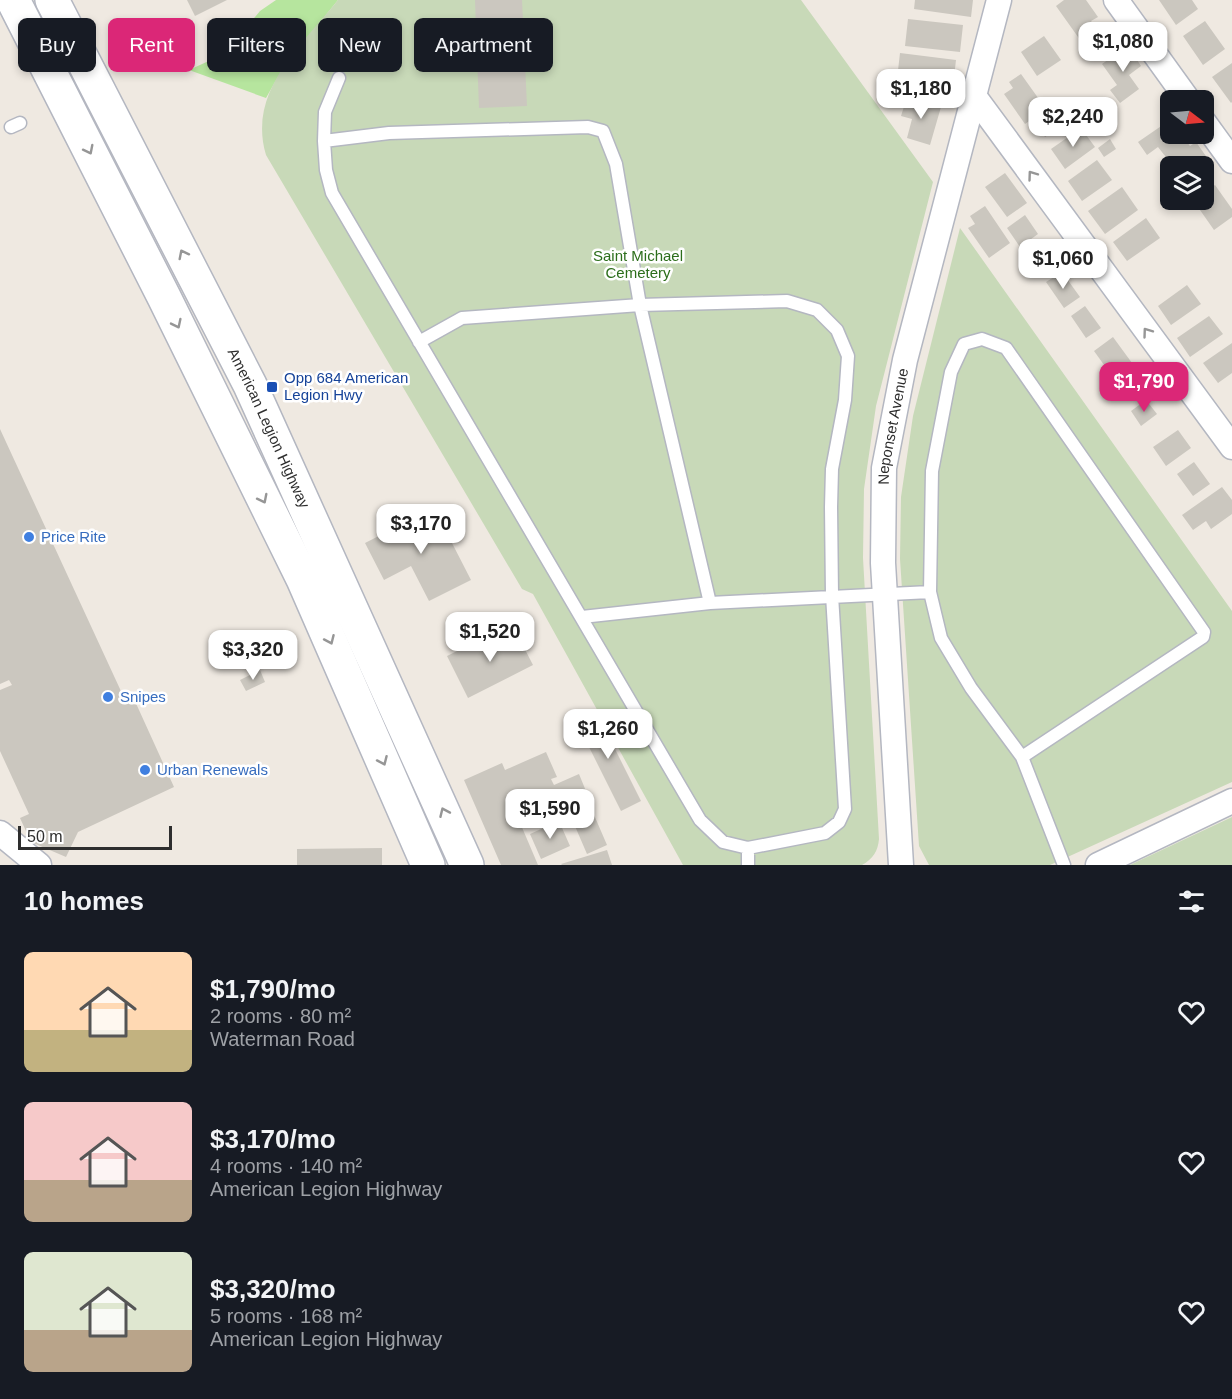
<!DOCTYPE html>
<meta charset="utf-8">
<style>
body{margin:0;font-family:Arial,sans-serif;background:#242831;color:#f1f3f6;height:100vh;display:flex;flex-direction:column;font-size:22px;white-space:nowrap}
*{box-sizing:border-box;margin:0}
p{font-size:20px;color:#9ea1a6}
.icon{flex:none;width:33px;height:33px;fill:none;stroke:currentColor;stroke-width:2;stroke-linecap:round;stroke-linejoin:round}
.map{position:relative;height:865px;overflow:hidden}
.drawer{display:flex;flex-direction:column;background:#171b24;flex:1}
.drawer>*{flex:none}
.banner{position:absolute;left:18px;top:18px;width:600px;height:54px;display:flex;gap:12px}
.needle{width:39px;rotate:106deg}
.tools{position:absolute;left:1160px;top:90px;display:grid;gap:12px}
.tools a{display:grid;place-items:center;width:54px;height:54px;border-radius:9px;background:#171b24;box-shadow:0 3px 9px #0003;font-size:30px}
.scale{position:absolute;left:18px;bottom:15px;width:154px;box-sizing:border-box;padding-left:6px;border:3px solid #2e2e2e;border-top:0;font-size:16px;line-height:21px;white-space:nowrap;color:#2e2e2e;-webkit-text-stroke:4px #fff;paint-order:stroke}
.price{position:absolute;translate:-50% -51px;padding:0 14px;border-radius:12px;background:#fff;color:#222;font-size:20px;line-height:39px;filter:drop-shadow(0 2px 3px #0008)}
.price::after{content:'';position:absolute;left:50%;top:36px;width:18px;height:14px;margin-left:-9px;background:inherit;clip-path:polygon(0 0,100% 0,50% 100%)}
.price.selected{background:#db2777;color:#fff}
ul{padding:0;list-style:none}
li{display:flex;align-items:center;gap:18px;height:150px;padding:0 24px}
li span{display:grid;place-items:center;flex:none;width:168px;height:120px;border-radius:9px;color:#555}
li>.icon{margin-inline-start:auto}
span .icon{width:72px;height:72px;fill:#fffc;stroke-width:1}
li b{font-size:26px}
h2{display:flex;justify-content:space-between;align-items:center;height:72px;padding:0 24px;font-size:26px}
.chip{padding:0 21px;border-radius:9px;background:#171b24;box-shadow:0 3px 9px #0003;font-size:21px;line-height:54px}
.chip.selected{background:#db2777;color:#fff}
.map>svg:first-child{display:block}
.green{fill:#b6e59e}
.cemetery{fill:#c8d9b8}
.building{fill:#cbc7bf}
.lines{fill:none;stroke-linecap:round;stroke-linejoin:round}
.lane-casing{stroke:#b4b7c1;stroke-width:15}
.street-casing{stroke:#b4b7c1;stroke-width:27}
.secondary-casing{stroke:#b4b7c1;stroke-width:36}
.lane{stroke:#fff;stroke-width:12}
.street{stroke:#fff;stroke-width:24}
.secondary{stroke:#fff;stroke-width:33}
.oneway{stroke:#969696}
.transit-dot{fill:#1a4fb4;stroke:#fff;stroke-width:2}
.shop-dot{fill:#3f7fe0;stroke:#fff;stroke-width:2}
.labels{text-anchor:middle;stroke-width:5;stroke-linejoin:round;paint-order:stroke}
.park-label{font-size:15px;fill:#2c6e1b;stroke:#fff}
.transit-label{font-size:15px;fill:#164399;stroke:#fff;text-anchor:start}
.street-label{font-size:15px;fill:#2e2e2e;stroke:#fff}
.shop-label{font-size:15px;fill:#366cbe;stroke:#fff;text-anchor:start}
</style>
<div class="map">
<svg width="1232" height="865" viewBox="0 0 1232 865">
<rect width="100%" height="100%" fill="#efe9e1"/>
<path class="green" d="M276 0H338L283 68 266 98 189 70 224 54 260 11Z"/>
<path class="cemetery" d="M338 0H801L933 182 876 406 864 489 863 558 879 839C878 851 873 859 862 865H683L533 594 522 589 266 155C247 91 301 46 338 0Z
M960 228 1232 611V782L1050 865H929L919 846 900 559 901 497 913 416Z
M1232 817V865H1130Z"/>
<path class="building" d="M187 0H227L195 16Z
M475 0H522L527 106 479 108Z
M915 0H973L971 17 914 9Z
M1064 0H1086L1098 17 1091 21 1104 40 1088 51 1056 6Z
M1159 0H1192L1198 9 1176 25Z
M908 19 963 25 960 52 905 46Z
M1205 21 1225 49 1203 65 1183 36Z
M1044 36 1061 60 1037 76 1021 52Z
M1128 46 1141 66 1129 75 1139 89 1120 103 1110 90 1117 85 1102 64Z
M900 53 956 60 953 86 897 79Z
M1232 63V102L1231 103 1212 77Z
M1021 74 1046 109 1025 124 1004 94 1013 88 1009 82Z
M907 97 941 107 930 145 907 138 912 119 901 116Z
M1061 116 1064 121 1059 125 1060 127 1045 137 1039 127 1054 117 1055 120Z
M1170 120V134H1181L1190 146 1196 142 1208 159 1197 166H1180L1174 157 1169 161 1158 147 1147 155 1138 142Z
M1081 128 1095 147 1065 169 1051 149Z
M1110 139 1116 149 1104 157 1098 148Z
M1097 160 1112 180 1082 201 1068 181Z
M1005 173 1027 203 1007 217 985 187Z
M1215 185 1232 209V217L1214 230 1193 200H1203V193Z
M1122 187 1138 210 1105 234 1088 211Z
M985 206 1010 243 989 258 968 228 975 224 970 216Z
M1025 215 1038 234 1020 247 1007 228Z
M1146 218 1160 238 1127 261 1113 242Z
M1062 272 1080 297 1064 308 1046 282Z
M1187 285 1201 304 1171 325 1158 306Z
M1085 306 1101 328 1086 338 1071 316Z
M1209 316 1223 334 1190 357 1177 338Z
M1113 337 1132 363 1120 372 1124 378 1117 383 1094 351Z
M1232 343V373L1218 383 1203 363Z
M1146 400 1157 414 1141 426 1131 411Z
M0 429 126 702 134 699 174 787 78 832 66 857 31 842 20 818 29 814 0 751V690L12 685 9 680 0 684Z
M1178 430 1191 448 1166 466 1153 447Z
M1194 462 1210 484 1193 496 1177 474Z
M1222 487 1232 500V514L1211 529 1206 521 1193 530 1182 515Z
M434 508 471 580 429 601 411 566 384 580 365 543Z
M515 630 533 665 468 698 447 656 471 644 474 650Z
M260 670 265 682 246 691 240 680Z
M595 709 641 801 621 811 575 719Z
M546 752 557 777 551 779 554 785 579 774 588 796 521 825 538 865H501L464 780 502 763 505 770Z
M588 801 607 845 587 854 568 810Z
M559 821 570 846 541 859 530 834Z
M382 848V865H297V849Z
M607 850 612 865H562L561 864Z"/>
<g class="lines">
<g class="lane-casing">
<path id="lane" d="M11 127 20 123
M324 141 325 112 339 78
M419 342 462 318 640 305 787 301 817 310 837 330 848 356 845 400 832 469 831 507 832 595 845 809 839 822 825 833 748 848 723 842 700 820C577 611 455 402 332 193L326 170 324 141 389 133 588 127 603 131 616 164 640 305 710 603
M582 617 710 603 930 592
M1022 757 1203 637 1204 632 1006 348 982 339 964 344 951 372 932 471 930 592 941 638 971 688 1022 757 1064 865
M748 848V865"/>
</g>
<g class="street-casing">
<g id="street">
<path d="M1116 0 1188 100"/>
<path d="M974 96 1232 447"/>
<path d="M1203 121 1232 161"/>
<path d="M0 833 39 865"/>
<path id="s1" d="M901 865 883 563 884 468 905 360 999 0"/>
<path d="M1098 865 1232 801"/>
</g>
</g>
<g class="secondary-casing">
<g id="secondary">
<path d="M13 0 164 297 303 579 428 865"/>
<path id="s2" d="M52 0 250 385 467 865"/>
</g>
</g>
<use href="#lane" class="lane"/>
<use href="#street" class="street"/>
<use href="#secondary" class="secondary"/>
</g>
<defs><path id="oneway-chevron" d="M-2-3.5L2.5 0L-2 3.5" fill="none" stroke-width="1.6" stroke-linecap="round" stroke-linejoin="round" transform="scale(1.5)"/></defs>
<g class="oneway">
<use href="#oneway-chevron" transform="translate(89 150) rotate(63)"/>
<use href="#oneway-chevron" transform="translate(1032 175) rotate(-126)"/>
<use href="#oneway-chevron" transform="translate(183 254) rotate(-117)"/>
<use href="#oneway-chevron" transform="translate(177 324) rotate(64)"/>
<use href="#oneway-chevron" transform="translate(1147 332) rotate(-126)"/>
<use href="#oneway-chevron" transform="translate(263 499) rotate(63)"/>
<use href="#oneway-chevron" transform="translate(330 640) rotate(66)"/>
<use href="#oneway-chevron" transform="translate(383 761) rotate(66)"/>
<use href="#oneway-chevron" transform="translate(444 812) rotate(-114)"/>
</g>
<rect class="transit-dot" x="266" y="381" width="12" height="12" rx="3"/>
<g class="shop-dot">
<circle cx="29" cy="537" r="6"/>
<circle cx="108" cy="697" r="6"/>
<circle cx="145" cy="770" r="6"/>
</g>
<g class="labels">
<g class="park-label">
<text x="638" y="261">Saint Michael<tspan x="638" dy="17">Cemetery</tspan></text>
</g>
<g class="transit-label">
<text x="284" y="383">Opp 684 American<tspan x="284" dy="17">Legion Hwy</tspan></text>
</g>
<g class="street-label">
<text dy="5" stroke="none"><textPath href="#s1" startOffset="440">Neponset Avenue</textPath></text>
<text dy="5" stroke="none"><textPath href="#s2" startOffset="480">American Legion Highway</textPath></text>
</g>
<g class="shop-label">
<text x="41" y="542">Price Rite</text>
<text x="120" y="702">Snipes</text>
<text x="157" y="775">Urban Renewals</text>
</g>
</g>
</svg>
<div class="tools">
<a><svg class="needle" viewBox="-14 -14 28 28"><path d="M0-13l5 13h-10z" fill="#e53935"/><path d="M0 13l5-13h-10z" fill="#9ea1a6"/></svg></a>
<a><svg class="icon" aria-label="layers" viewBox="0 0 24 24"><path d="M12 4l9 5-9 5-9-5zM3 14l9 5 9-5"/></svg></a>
</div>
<div class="scale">50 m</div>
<b class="price" style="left:1123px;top:73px">$1,080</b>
<b class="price" style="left:921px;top:120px">$1,180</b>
<b class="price" style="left:1073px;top:148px">$2,240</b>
<b class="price" style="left:1063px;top:290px">$1,060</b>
<b class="price selected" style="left:1144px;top:413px">$1,790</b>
<b class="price" style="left:421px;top:555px">$3,170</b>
<b class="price" style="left:490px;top:663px">$1,520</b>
<b class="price" style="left:253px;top:681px">$3,320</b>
<b class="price" style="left:608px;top:760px">$1,260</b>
<b class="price" style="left:550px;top:840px">$1,590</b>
<div class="banner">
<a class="chip">Buy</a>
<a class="chip selected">Rent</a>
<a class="chip">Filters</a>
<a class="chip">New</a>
<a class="chip">Apartment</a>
</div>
</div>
<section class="drawer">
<h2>10 homes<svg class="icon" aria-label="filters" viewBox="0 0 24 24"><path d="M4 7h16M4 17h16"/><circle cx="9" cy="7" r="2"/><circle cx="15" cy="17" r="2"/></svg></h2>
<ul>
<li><span style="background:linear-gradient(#ffd9b3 65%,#c2b280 0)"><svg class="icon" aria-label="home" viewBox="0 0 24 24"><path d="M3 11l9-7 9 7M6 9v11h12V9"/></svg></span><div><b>$1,790/mo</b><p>2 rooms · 80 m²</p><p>Waterman Road</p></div><svg class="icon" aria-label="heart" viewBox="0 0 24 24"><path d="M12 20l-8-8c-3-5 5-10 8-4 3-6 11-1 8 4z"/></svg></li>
<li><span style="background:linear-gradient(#f6c9c9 65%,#b9a48a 0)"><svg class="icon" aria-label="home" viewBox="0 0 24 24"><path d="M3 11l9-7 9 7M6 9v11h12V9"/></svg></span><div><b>$3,170/mo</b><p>4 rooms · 140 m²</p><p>American Legion Highway</p></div><svg class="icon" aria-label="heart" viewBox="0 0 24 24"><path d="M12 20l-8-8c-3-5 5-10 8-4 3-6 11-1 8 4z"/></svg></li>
<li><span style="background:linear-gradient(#dfe7d0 65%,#b9a48a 0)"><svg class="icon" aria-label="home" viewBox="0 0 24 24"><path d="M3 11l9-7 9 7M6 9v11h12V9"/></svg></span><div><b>$3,320/mo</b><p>5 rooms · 168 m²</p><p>American Legion Highway</p></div><svg class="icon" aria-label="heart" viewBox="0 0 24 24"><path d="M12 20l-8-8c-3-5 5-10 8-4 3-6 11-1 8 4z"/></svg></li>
</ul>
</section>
